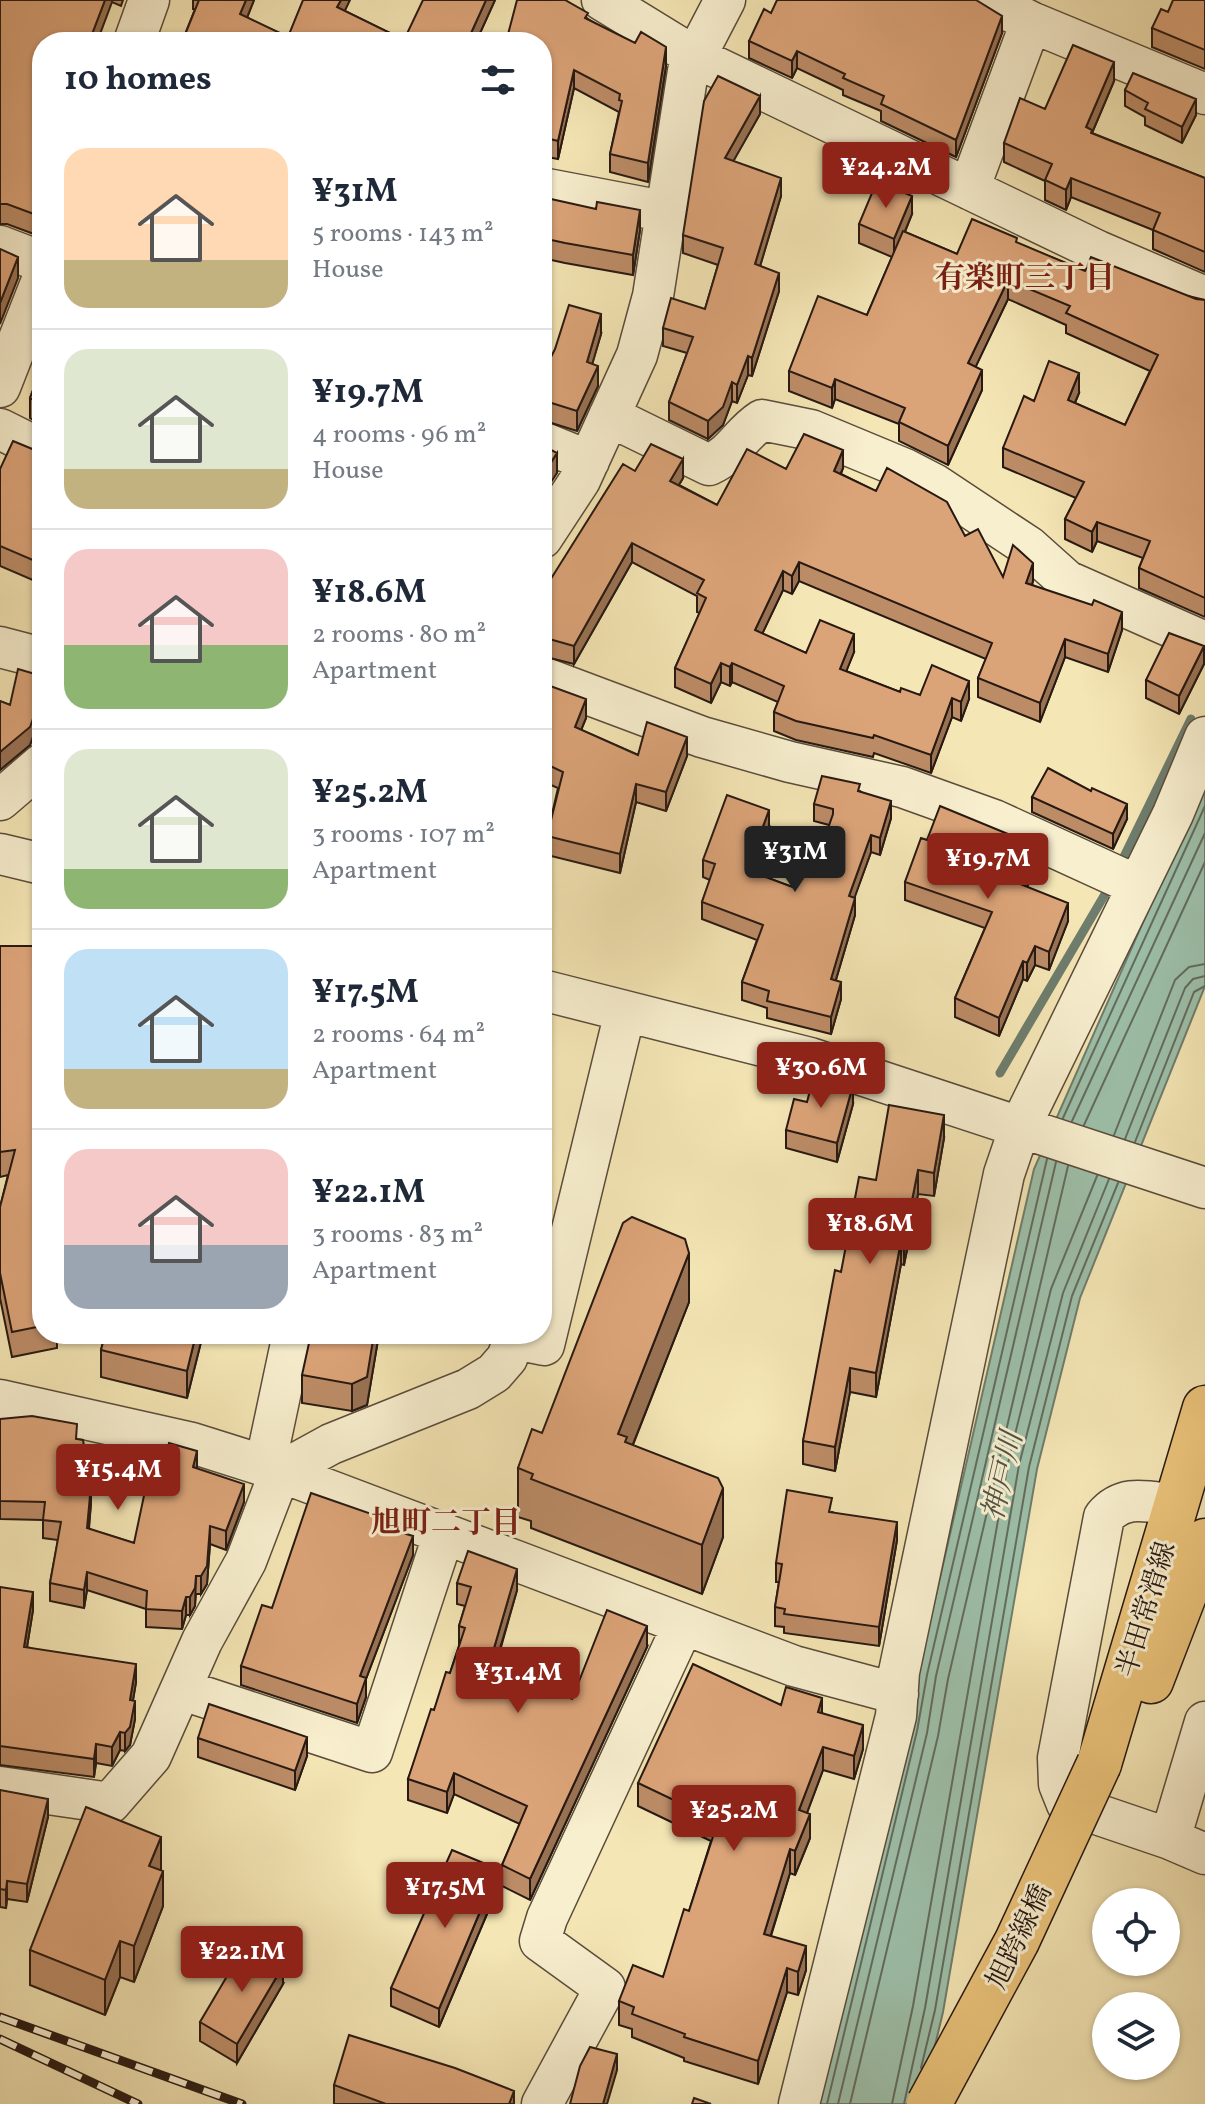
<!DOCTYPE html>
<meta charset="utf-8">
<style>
body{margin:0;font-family:Vollkorn,"Noto Serif JP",serif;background:#f6f6f7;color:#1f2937;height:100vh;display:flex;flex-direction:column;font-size:30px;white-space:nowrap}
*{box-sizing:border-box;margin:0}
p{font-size:26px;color:#747a83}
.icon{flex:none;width:44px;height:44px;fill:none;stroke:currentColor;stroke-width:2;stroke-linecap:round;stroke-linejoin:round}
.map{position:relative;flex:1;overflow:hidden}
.panel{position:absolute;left:32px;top:32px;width:520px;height:1312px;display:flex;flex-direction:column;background:#fff;border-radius:32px;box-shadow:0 2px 6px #0004}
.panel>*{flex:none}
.controls{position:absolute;left:1092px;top:1888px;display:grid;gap:16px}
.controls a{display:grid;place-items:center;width:88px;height:88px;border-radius:50%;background:#fff;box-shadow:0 2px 6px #0004;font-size:40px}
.price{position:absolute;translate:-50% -68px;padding:0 18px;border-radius:8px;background:#8f2418;color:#fff;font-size:26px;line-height:52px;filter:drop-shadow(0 2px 4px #0008)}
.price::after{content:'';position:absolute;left:50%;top:48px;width:24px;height:18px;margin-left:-12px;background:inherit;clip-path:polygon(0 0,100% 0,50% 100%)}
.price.active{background:#222;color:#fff}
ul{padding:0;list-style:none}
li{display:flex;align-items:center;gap:24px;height:200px;padding:0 32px}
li+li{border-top:2px solid #e0e1e3}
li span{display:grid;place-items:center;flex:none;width:224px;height:160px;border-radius:24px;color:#555}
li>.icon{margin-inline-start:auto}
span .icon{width:96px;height:96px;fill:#fffc;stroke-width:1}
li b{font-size:34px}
h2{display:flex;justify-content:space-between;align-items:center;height:96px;padding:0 32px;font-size:34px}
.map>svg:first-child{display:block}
.water{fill:#9dc0aa;stroke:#6e7d6d;stroke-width:2}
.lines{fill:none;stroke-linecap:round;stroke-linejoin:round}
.shore{stroke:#626c5e;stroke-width:2}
.stream{stroke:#6e7d6d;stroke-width:9}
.minor-casing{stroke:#5a4c3b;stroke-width:43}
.major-casing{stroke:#271912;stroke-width:47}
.minor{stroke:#f8efcf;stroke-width:40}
.major{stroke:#eac37a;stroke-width:44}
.rail-casing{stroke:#271912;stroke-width:9}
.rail{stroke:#f8efcf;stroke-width:6;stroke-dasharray:18;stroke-linecap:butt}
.major-bridge-casing{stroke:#271912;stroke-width:47;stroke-linecap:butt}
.major-bridge{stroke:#eac37a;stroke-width:44}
.wall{fill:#bc8c67;stroke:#271912;stroke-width:2}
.shaded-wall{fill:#997254;stroke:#271912;stroke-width:2}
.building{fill:#dba378;stroke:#271912;stroke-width:2}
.labels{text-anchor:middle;stroke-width:6;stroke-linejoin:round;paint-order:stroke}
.street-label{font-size:28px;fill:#271912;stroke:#f8efcf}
.neighbourhood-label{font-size:30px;font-weight:bold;fill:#7a1f14;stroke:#f8efcf}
.water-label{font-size:30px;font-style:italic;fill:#505347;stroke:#f8efcf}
</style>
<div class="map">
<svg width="1205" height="2104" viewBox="0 0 1205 2104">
<rect width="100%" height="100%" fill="#f5e6b5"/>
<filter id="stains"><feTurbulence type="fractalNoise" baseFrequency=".0025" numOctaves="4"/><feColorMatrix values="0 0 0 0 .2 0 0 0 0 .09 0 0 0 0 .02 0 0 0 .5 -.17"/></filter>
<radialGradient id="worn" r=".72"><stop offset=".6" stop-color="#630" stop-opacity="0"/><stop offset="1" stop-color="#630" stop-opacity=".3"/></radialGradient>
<path class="water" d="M1205 782V986L1080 1298 1037 1469 943 2012 921 2104H819L1034 1169Z"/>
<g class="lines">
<path class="shore" d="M1063 1118 1205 806
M1072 1121 1205 833
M1084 1125 1205 862
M1114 1135 1175 980 1189 967 1205 964
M1125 1139 1185 988 1193 979 1205 976
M1135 1142 1194 992 1205 986
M921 2068 935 2010 1029 1467 1072 1296 1118 1183
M827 2104 917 1731 927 1675 1047 1159
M838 2104 927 1733 936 1676 1056 1162
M850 2104 938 1736 948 1679 1068 1166
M892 2104 913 2006 1008 1463 1051 1289 1097 1176
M904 2104 925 2008 1019 1465 1063 1293 1109 1179"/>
<path class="stream" d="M1119 867 1191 719
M1000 1073 1111 884"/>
<g class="minor-casing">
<path id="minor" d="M602 0 695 57 1098 251 1205 297
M988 0 1031 22 1205 94
M134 42 149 0
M542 188 668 212
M969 189 1031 22
M0 246 42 262
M0 387 42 280
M609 416 709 465C735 453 740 434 762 420L811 430 905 469 934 484 1029 547 1067 581 1205 642
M0 429 42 450
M542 442 589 461
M542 538 580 480 637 355 653 296 688 71 725 0
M0 647 42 658
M542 677 702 737 790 762 902 787 994 820 1136 885
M0 800 42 764
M0 854 42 864
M542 990 810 1058 1205 1188
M0 1400 192 1443 265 1466 794 1666 898 1694
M265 1466 293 1334
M1176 1505C1148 1502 1124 1493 1104 1517L1058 1758 1059 1784 1067 1804 1170 1839 1205 1722
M183 1690 372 1752 444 1533
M0 1787 110 1803 151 1756 202 1641 246 1561 280 1472 331 1444 468 1389 494 1373 507 1358 514 1339 544 1345 625 1012
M1170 1839 1205 1854
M542 2104 605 1988 540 1941 547 1918 683 1625
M799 2104 896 1716 899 1672 1004 1174 1020 1127 1173 814 1205 737"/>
</g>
<g class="major-casing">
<path id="major" d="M1151 1681 1205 1541
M1099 1764 1205 1408"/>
</g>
<use href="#minor" class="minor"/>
<use href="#major" class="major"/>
<g class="rail-casing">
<path id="rail" d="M0 2017 242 2104
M0 2039 138 2104"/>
</g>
<use href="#rail" class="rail"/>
<g class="major-bridge-casing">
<path id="major-bridge" d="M929 2104 1017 1941 1099 1764"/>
</g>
<use href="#major-bridge" class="major-bridge"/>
</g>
<path class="wall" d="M0 0H123L121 6 112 2 42 42V237L7 224H0Z
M193 0H254L247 18 288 37 345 11 404 40 495 0 476 42H182L195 9H193Z
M1205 0V69L1152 47V28L1168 12Z
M568 2 588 19 666 66 648 182 610 172V154L619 112 574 88 558 159 542 156V42Z
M1002 33 956 157 881 121V111L843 95V90L797 68 792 78 749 58V41Z
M1114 81 1092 133 1205 178V272L1153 249V230L1071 197 1066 210 1045 200V181L1004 162V143L1045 109Z
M1125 90 1196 115 1182 143 1145 125V117L1125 106Z
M760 114 733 161 781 196 760 266 779 291 752 376 748 375 737 403 732 401 723 425 708 439 669 420V402L687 353 663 346V328L705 309 718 265 683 253V235Z
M542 197 640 230 633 275 565 263 542 258Z
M912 214 905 232 957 254 1017 243 1085 271 1205 300V617L1139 588V568L1143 558 1097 541 1092 552 1065 539V519L1076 498 1003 467V448L1034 401 1079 393 1075 403 1125 425 1150 371 1066 333V325L1008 299 975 367 982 390 948 465 899 441V424L835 399 832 408 789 391V371L867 315 892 257 859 243V224Z
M601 334 592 364 598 386 577 431 542 420V366L545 369Z
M42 367V425L30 418V398Z
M42 453V584L0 566V469Z
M843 468 841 474 965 536 1003 577 1033 581 1032 585 1122 630 1108 672 1065 657 1040 722 978 697V678L986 659 799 581 792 594 783 590 762 634 806 653 854 652 846 671 900 692 920 695 969 699 961 721 952 717 931 773 874 753 873 757 796 740 774 731V712L778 702 732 682 730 686 721 682 711 703 675 687V668L700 613 697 612V596L632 562 574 664 542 656V593L635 471 683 478 679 485 717 505 786 469Z
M1204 664 1179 714 1146 698V680Z
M42 676V724L38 723 30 745 0 770V701L10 705Z
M542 683 586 718 581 730 638 755 687 756 666 811 636 802 620 873 547 855V836L558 788 542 781Z
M860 791 891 818 880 855 871 852 854 898 855 915 836 980 841 999 831 1034 767 1018V1008L742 1000V982L757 940 702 919V902L710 880 703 877V860L769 827 752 872 795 888 814 868 829 825 814 821V804Z
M1032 797 1127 819 1113 849 1032 812Z
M927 840 1037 865 1027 887 1068 921 1049 970 1035 965 1027 981 1023 979 999 1036 955 1017V998L985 928 905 900V882Z
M0 946H42V1334H57V1348L12 1357 0 1298V1207L8 1175 0 1177Z
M853 1104 837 1162 786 1148V1130Z
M944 1138 934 1196 918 1194 904 1265 901 1264 876 1397 850 1392 835 1471 803 1464V1441L841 1272 876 1180Z
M689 1302 633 1445 723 1537 702 1594 531 1528V1521L518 1517V1468L542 1433Z
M105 1334H203L187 1398 101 1377V1350Z
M379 1334 367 1405 352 1411 302 1403V1375Z
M0 1419 77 1439 91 1503 89 1529 134 1543 197 1468 244 1502 226 1550 210 1544 207 1584 201 1594H196L195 1606 190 1615H186L182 1629 146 1627V1609L87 1590 84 1608 50 1601V1583L58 1540 43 1538V1520L0 1519Z
M832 1512 897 1540 879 1646 784 1633V1627L775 1626V1607L779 1582H776V1563Z
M406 1534 413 1555 366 1679V1697L357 1723 241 1685V1666L272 1608Z
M457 1583 517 1590 496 1665 572 1699 647 1647 530 1900 502 1886V1865L520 1824 454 1794 447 1813 408 1800V1779L434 1710 450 1673 459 1646V1626L465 1606 457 1604Z
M0 1587 33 1610 27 1647 136 1682 133 1700 135 1719 130 1745 125 1751 120 1750 112 1766 96 1763 94 1777 0 1765Z
M781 1705 822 1713 863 1749 854 1779 823 1770 807 1813 810 1838 795 1875 790 1873 771 1936 806 1970 798 1995 787 1992 758 2084 684 2061V2058L632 2037V2029L619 2025V2001L663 1977 689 1911 711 1841 638 1806V1783Z
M198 1738 307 1756 295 1790 198 1757Z
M0 1790 48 1817 27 1902 7 1899 6 1908 0 1907Z
M161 1870 163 1906 134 1982 120 1977 105 2015 30 1985V1950Z
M498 1888 439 2027 391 2006V1988Z
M283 1984 237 2063 200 2041V2022Z
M334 2085 514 2104H334Z"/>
<path class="shaded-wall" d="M105 0H112V2L97 42H89Z
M246 0H254L240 35V14Z
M341 0H350L337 27V7Z
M486 0H495L476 42H467Z
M1002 16V33L956 157V140Z
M666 47V66L648 182V163Z
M797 51V68L792 78V61Z
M1114 62V81L1092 133 1086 127Z
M574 70V88L558 159V141Z
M760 96V114L725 176V158Z
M1196 99V115L1182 143V127Z
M781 178V196L755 283V264Z
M1071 178V197L1066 210V190Z
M912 196V214L894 258V239Z
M640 210V230L633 275V255Z
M18 257V278L0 324V303Z
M779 273V291L752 376V358Z
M1008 280V299L968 383V363Z
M601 314V334L587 382V362Z
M748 356V375L737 403V385Z
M598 366V386L577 431V411Z
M982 370V390L948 465V446Z
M1079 373V393L1068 419V400Z
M835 379V399L832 408V388Z
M732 382V401L723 425 708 439V421Z
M843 450V468L834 489V471Z
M557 453V473L542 496V476Z
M683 459V478L670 500V481Z
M1097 522V541L1092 552V532Z
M632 543V562L574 664V646Z
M799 562V581L792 594V576Z
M1033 563V581L1026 602V583Z
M783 571V590L755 649V630Z
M1122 612V630L1108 672V654Z
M854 634V652L840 687V669Z
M1065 639V657L1040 722V703Z
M1204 646V664L1179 714V696Z
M721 663V682L711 703V684Z
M732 663V682L730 686V667Z
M969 681V699L961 721V702Z
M952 698V717L931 773V755Z
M586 699V718L575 745V727Z
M38 705V723L30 745 0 770V752Z
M687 737V756L666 811V792Z
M636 784V802L620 873V854Z
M891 801V818L880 855V838Z
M1127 804V819L1113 849V834Z
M769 810V827L747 887V870Z
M871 835V852L849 913V896Z
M1037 846V865L1020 903V884Z
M855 898V915L831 996V979Z
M1068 903V921L1049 970V952Z
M1035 946V965L1027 981V963Z
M1023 961V979L999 1036V1018Z
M841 982V999L831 1034V1017Z
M853 1085V1104L837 1162V1143Z
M944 1115V1138L934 1196V1173Z
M918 1170V1194L904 1265V1241Z
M901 1241V1264L876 1397V1373Z
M689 1253V1302L627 1459 618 1434Z
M42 1255V1280L35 1308V1283Z
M196 1334H203L187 1398V1371Z
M374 1334H379L367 1405 352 1411V1384Z
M850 1368V1392L835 1471V1447Z
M197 1451V1469L193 1467Z
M244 1484V1502L226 1550V1531Z
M91 1485V1503L87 1546V1528Z
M723 1488V1537L702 1594V1545Z
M897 1522V1540L879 1646V1627Z
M210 1526V1544L207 1584 201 1594V1576Z
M413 1536V1555L366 1679V1697L357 1723V1704L360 1676Z
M517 1569V1590L490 1683V1662Z
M87 1572V1590L84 1608V1590Z
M196 1576 195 1606 190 1615V1597Z
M33 1592V1610L24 1665V1647Z
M186 1597V1615L182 1629V1611Z
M647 1626V1647L530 1900V1879Z
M136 1664V1682L130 1718V1700Z
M822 1698V1721L818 1712Z
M135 1701V1719L130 1745 125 1751V1733Z
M863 1725V1749L854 1779V1756Z
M120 1732V1750L112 1766V1747Z
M307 1737V1756L295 1790V1771Z
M96 1744V1763L94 1777V1759Z
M823 1747V1770L799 1834V1810Z
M454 1773V1794L447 1813V1792Z
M48 1799V1817L27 1902V1884Z
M810 1814V1838L795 1875V1851Z
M161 1837V1873L149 1866Z
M790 1849V1873L764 1957V1934Z
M498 1869V1888L439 2027V2009Z
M163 1871V1906L134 1982V1946Z
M7 1881V1899L6 1908V1890Z
M120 1941V1977L105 2015V1980Z
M806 1946V1970L798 1995V1972Z
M283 1966V1984L237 2063V2044Z
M787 1968V1992L758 2084V2061Z
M617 2054V2070L607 2104H603Z
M514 2091V2104H509Z"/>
<path class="building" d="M0 0H105L89 42H42V217L7 204H0Z
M199 0H246L240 14 288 37 303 0H341L337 7 404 40 423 0H486L467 42H182Z
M517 0H565L588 13 585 18 635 43 641 32 666 47 648 163 610 154 622 101 619 100 620 94 574 70 558 141 542 137V42H506Z
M777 0H976L1002 16 956 140 881 104 884 96 843 78 845 74 797 51 792 61 749 41 764 9 771 13Z
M1173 0H1205V50L1152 28 1161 9 1168 12Z
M1073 45 1114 62 1086 127 1092 130 1091 133 1205 178V252L1153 230 1160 213 1071 178 1066 190 1045 180 1052 164 1004 143 1020 98 1045 109Z
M1133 73 1196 99 1182 127 1145 109 1148 103 1125 90Z
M718 76 760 96 725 158 781 178 755 264 779 273 752 358 748 356 737 385 732 382 723 407 708 421 669 402 693 337 663 328 671 298 705 309 723 248 683 235 704 101Z
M877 181 912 196 894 239 859 224Z
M542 197 596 209 597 202 640 210 633 255 565 243 542 238Z
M972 219 1017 238 1016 242 1085 271 1091 257 1196 299 1205 300V598L1139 568 1150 541 1097 522 1092 532 1065 519 1084 482 1003 448 1024 396 1034 401 1049 361 1079 373 1068 400 1125 425 1158 355 1066 313 1070 306 1008 280 968 363 982 370 948 446 899 422 905 408 835 379 832 388 789 371 818 296 867 315 903 231 957 254Z
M0 249 18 257 0 303Z
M569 305 601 314 587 362 598 366 577 411 542 400V366L545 369 555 349Z
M42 367V405L30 398Z
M804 434 843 450 834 471 876 491 887 468 947 502 965 536 978 529 1003 577 1013 545 1033 563 1026 583 1092 605 1094 600 1122 612 1108 654 1065 639 1040 703 978 678 992 643 799 562 792 576 783 571 755 630 806 653 820 620 854 634 840 669 900 692 901 688 920 695 932 665 969 681 961 702 952 698 931 755 874 735 873 738 796 721 774 712 784 686 732 663 730 667 721 663 711 684 675 668 706 598 697 593 704 580 632 543 574 646 542 637V593L623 464 635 471 651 444 683 459 670 481 717 505 747 449 786 469Z
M13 441 42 453V564L0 546V469Z
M542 445 557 453 542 476Z
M1169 633 1204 646 1179 696 1146 680Z
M18 669 42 676V706L38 705 30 727 0 752V701L10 705Z
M542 683 586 699 575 727 638 755 647 722 687 737 666 792 636 784 620 854 547 836 563 772 542 762Z
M1048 768 1091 791 1092 788 1127 804 1113 834 1032 797Z
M822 776 860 784 858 791 891 801 880 838 871 835 849 896 855 898 831 979 841 982 831 1017 767 1001 769 991 742 982 763 925 702 902 715 864 703 860 727 795 769 810 747 870 795 888 804 864 814 868 833 814V809L814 804Z
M940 806 1037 846 1020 884 1068 903 1049 952 1035 946 1027 963 1023 961 999 1018 955 998 992 912 905 882 921 838 927 840Z
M0 946H42V1255L35 1283 42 1281V1326L12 1332 0 1273V1207L15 1150 0 1152Z
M814 1075 853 1085 837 1143 786 1130 794 1099 807 1102Z
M889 1105 944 1115 934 1173 918 1170 904 1241H901L876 1373 850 1368 835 1447 803 1441 835 1270 841 1272 859 1177 876 1180Z
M632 1217 685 1239 689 1253 618 1434 627 1437 625 1442 718 1478 723 1488 702 1545 531 1479 533 1474 518 1468 532 1429 542 1433 623 1223Z
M105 1334H196L187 1371 101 1350Z
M311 1334H374L367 1377 352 1384 302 1375Z
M32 1416 77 1424 76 1439 83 1440 91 1485 87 1528 134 1543 153 1453 166 1456 169 1443 197 1451 193 1467 244 1484 226 1531 210 1526 207 1566 201 1576H196L195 1588 190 1597H186L182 1611 146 1609 147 1591 87 1572 84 1590 50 1583 61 1522 43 1520 45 1502 0 1501V1419Z
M787 1490 832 1498 829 1512 897 1522 879 1627 784 1614 785 1609 775 1607 782 1564 776 1563Z
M311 1493 406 1526 403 1533 413 1536 360 1676 366 1678 357 1704 241 1666 262 1605 272 1608Z
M468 1551 517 1569 490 1662 572 1699 607 1610 647 1626 530 1879 502 1865 527 1806 454 1773 447 1792 408 1779 431 1709 434 1710 446 1672 450 1673 465 1628 459 1626 471 1587 457 1583Z
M0 1587 33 1592 24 1647 136 1664 130 1700 135 1701 130 1727 125 1733 120 1732 112 1747 96 1744 94 1759 0 1746Z
M693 1664 781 1705 786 1687 822 1698 818 1712 863 1725 854 1756 823 1747 799 1810 810 1814 795 1851 790 1849 764 1934 806 1946 798 1972 787 1968 758 2061 684 2037 685 2034 632 2014 634 2007 619 2001 633 1965 663 1977 684 1909 689 1911 718 1821 638 1783Z
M209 1704 307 1737 295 1771 198 1738Z
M0 1790 48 1799 27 1884 7 1881 6 1890 0 1889Z
M86 1807 161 1837 149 1866 163 1871 134 1946 120 1941 105 1980 30 1950Z
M452 1850 498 1869 439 2009 391 1988Z
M246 1944 283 1966 237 2044 200 2022Z
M349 2035 455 2068 514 2091 509 2104H386L334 2085Z
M590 2047 617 2054 603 2104H570L580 2066Z
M694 2098 711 2104H692Z"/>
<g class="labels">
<g class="street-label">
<text transform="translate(1145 1609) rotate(-73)" y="10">半田常滑線</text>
<text transform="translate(1018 1936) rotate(-64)" y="10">旭跨線橋</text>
</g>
<g class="neighbourhood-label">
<text x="1025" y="287">有楽町三丁目</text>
<text x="446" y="1532">旭町二丁目</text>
</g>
<g class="water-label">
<text transform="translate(1002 1476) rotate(-77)" y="10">神戸川</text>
</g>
</g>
<rect width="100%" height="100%" filter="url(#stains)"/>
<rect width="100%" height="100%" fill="url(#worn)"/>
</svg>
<div class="controls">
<a><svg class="icon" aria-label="locate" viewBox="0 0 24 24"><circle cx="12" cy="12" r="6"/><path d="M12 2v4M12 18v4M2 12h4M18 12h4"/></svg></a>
<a><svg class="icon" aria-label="layers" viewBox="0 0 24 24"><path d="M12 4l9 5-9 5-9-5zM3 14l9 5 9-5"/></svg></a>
</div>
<b class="price" style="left:886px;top:210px">¥24.2M</b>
<b class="price active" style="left:795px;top:894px">¥31M</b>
<b class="price" style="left:988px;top:901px">¥19.7M</b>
<b class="price" style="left:821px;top:1110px">¥30.6M</b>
<b class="price" style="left:870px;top:1266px">¥18.6M</b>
<b class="price" style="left:118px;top:1512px">¥15.4M</b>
<b class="price" style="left:518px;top:1715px">¥31.4M</b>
<b class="price" style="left:734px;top:1853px">¥25.2M</b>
<b class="price" style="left:445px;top:1930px">¥17.5M</b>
<b class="price" style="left:242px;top:1994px">¥22.1M</b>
<section class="panel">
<h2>10 homes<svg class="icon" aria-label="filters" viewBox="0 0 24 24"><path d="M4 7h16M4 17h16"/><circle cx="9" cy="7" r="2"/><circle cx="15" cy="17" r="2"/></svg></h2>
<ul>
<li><span style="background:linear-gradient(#ffd9b3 70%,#c2b280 0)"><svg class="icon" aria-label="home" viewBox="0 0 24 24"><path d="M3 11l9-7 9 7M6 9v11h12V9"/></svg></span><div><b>¥31M</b><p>5 rooms · 143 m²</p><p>House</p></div></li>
<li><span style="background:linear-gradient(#dfe7d0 75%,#c2b280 0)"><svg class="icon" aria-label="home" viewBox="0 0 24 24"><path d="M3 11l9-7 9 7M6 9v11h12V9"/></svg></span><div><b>¥19.7M</b><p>4 rooms · 96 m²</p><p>House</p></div></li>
<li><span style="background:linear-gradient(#f6c9c9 60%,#8fb573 0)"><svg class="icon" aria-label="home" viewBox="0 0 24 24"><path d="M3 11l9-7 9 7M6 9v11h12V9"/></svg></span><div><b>¥18.6M</b><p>2 rooms · 80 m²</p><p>Apartment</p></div></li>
<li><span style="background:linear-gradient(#dfe7d0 75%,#8fb573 0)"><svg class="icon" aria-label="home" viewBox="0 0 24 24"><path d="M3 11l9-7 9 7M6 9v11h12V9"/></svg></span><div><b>¥25.2M</b><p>3 rooms · 107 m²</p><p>Apartment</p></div></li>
<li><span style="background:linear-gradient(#bfe0f5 75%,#c2b280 0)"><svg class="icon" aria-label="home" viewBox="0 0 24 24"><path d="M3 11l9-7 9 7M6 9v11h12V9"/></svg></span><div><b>¥17.5M</b><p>2 rooms · 64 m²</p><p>Apartment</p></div></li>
<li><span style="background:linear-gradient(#f6c9c9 60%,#9aa5b1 0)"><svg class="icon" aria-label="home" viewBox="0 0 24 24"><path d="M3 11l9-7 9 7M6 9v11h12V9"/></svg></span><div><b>¥22.1M</b><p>3 rooms · 83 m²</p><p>Apartment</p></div></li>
</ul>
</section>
</div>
